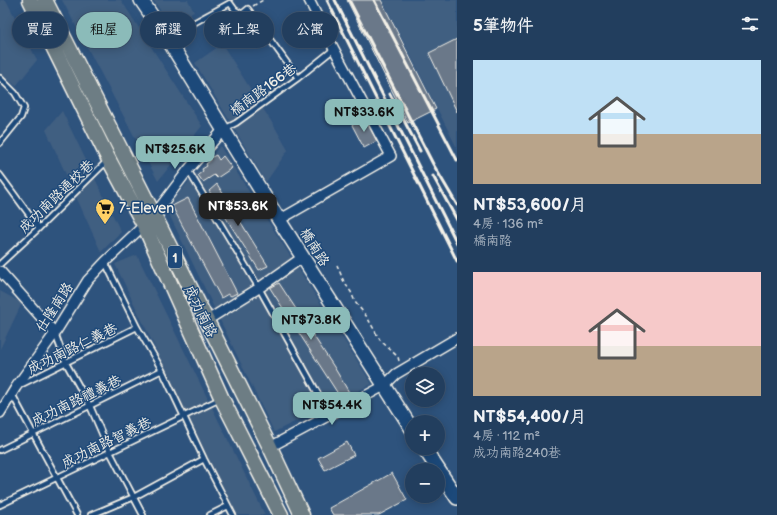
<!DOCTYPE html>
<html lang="zh-TW">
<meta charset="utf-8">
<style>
body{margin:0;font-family:"Balsamiq Sans","LXGW WenKai TC",sans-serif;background:#2a4564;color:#f1f3f6;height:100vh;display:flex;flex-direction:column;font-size:15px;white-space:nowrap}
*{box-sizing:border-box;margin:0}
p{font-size:13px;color:#a2aebc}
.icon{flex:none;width:22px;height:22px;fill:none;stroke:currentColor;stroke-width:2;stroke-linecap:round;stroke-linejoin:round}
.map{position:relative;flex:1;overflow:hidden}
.side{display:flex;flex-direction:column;background:#223e5e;width:320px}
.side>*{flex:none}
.guide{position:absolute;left:12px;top:12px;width:380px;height:36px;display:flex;gap:8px}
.controls{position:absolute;left:405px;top:367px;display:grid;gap:8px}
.controls a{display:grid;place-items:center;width:40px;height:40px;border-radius:50%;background:#223e5e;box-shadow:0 2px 10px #0003,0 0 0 1px #3f5773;font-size:20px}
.price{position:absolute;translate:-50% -34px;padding:0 9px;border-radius:8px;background:#8bbbb9;color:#111;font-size:13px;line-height:26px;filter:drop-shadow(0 1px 2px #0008)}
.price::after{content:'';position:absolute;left:50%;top:24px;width:12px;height:9px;margin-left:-6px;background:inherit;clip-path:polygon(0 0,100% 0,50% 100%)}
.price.selected{background:#222;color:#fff}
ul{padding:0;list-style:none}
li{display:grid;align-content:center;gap:8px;height:212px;padding:0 16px}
li span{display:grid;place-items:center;height:124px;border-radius:0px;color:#555}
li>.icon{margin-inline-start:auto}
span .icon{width:72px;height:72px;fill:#fffc;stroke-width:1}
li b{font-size:17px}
h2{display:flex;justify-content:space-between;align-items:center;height:48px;padding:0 16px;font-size:17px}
.chip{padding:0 14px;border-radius:18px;background:#223e5e;box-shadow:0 2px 10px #0003,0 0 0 1px #3f5773;font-size:14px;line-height:36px}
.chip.selected{background:#8bbbb9;color:#111}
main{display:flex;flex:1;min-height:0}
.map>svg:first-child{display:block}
.built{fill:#405e81}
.building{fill:#6a7889;stroke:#f4f1e8}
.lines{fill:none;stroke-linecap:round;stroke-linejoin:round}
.lane-casing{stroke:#f4f1e8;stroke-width:8}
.street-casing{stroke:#f4f1e8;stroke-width:12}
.secondary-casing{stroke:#f4f1e8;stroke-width:16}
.primary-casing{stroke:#f4f1e8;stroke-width:17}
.path{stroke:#f4f1e8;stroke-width:1.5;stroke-dasharray:4 3;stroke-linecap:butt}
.lane{stroke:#1f4a7a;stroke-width:4.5}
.street{stroke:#1f4a7a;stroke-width:9}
.secondary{stroke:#1f4a7a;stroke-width:13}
.primary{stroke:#6d7d84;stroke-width:14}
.rail{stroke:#f4f1e8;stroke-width:3}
.labels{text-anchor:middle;stroke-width:3;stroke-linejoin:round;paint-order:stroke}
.shield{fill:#1f4a7a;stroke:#b4bfc7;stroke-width:1}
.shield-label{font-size:13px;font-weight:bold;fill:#f4f1e8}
.street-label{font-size:14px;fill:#f4f1e8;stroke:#1f4a7a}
.poi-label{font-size:14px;fill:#f4f1e8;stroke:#1f4a7a;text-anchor:start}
</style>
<main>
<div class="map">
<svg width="457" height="515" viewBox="0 0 457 515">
<rect width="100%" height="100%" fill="#2e537d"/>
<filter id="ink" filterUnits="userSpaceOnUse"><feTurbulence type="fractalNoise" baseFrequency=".025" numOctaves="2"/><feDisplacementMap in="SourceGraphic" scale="8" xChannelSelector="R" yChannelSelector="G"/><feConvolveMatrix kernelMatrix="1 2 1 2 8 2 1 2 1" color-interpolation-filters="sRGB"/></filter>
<g filter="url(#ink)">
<path class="built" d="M0 0H6L37 60 16 86 0 74Z
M62 0H121L202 126 158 181Z
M153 0H188L194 12 170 24Z
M382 0H457V148L399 33Z
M222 44 276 129 288 150 266 182 195 63Z
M62 111 121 232 101 252 46 130Z
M220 146 372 384 274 432 166 208Z
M137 255 265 515H235L115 264Z
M0 291 22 303 0 349Z"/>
<path class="building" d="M347 0H381L436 109 408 123Z
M457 39V112L429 53Z
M365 118 377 141 364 148 352 125Z
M216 155 219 160 223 156 232 168 217 178 214 175 203 182 198 175 203 171 202 169 207 166 206 164 211 160 210 158Z
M217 184 268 266 259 270 209 191Z
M188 198 237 293 231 296 228 294 221 298 172 206Z
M279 283 334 367 350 394 342 400 270 288Z
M347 442 354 455 325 470 318 458Z
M392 473 407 500 379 515H333L329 508Z"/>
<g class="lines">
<g class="lane-casing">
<path id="lane" d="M168 37 230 3 235 10 242 14 248 9 298 78
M0 78 15 93 24 108 21 117 0 143
M224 129 236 123 298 78 334 49
M188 170 259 288 322 401 331 415
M0 175 39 228
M105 262 137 327 162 370 204 459 233 515
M0 264 39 228 107 161
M55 333 66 363 90 406 110 452 143 515
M20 385 137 327
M12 394 77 515
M0 450 162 370
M0 505 220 399
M91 515 134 497 204 459
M210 515 228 506"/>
</g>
<g class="street-casing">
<path id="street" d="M279 220 391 156 334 49 309 0
M0 271 55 333
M206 321 259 288 303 257
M0 413 16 387 55 333 88 280 105 262 144 225 154 215 188 170 223 130
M270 447 384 386 396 374 457 338"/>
</g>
<g class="secondary-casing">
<path id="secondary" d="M141 0 167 38 279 220 412 429
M424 448 457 498"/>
</g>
<g class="primary-casing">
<path id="primary" d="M30 0 109 160 144 225 222 399 281 515
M45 0 154 215 270 447 302 515"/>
</g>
<path class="path" d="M253 6 263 0
M337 265 344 282 351 292 355 302 367 317 380 340 398 357 399 361"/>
<use href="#lane" class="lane"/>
<use href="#street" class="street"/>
<use href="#secondary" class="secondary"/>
<use href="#primary" class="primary"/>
<path class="rail" d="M327 0 457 261
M335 0 457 243
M349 0 433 164 457 205
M374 0 457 160
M390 94 420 151
M433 176 457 220"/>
</g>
</g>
<defs>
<g id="supermarket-pin" transform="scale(1)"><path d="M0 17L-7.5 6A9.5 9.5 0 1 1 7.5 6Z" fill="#ffd166" stroke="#1f4a7a"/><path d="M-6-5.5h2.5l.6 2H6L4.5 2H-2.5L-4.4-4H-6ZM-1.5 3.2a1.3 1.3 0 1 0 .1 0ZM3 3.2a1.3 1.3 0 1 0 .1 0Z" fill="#111"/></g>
</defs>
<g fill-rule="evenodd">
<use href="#supermarket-pin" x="105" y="208"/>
</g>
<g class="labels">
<rect class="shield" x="168" y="246" width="14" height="22" rx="3"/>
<g class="shield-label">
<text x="175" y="262">1</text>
</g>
<g class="street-label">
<text transform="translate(263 89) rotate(-36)" y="5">橋南路166巷</text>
<text transform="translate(56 196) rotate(-44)" y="5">成功南路通校巷</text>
<text transform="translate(315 247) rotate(58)" y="5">橋南路</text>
<text transform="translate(54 307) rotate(-57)" y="5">仕隆南路</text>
<text transform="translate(201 311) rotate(64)" y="5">成功南路</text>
<text transform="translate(72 348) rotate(-26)" y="5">成功南路仁義巷</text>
<text transform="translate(76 400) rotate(-26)" y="5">成功南路禮義巷</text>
<text transform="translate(106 442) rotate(-26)" y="5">成功南路智義巷</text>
</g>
<g class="poi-label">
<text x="119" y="213">7-Eleven</text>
</g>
</g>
</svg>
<div class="controls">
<a><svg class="icon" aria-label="layers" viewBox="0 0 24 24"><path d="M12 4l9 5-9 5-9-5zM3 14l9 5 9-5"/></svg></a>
<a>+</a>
<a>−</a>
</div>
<b class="price" style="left:364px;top:133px">NT$33.6K</b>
<b class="price" style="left:175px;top:170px">NT$25.6K</b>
<b class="price selected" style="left:238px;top:227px">NT$53.6K</b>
<b class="price" style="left:311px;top:341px">NT$73.8K</b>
<b class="price" style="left:332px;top:426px">NT$54.4K</b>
<div class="guide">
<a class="chip">買屋</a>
<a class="chip selected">租屋</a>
<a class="chip">篩選</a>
<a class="chip">新上架</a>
<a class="chip">公寓</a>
</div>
</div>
<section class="side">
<h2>5筆物件<svg class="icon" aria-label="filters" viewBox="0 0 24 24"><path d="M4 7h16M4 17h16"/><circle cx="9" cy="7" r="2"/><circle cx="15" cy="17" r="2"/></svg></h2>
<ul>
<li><span style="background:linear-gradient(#bfe0f5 60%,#b9a48a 0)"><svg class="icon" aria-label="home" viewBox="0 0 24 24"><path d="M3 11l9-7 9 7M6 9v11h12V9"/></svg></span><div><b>NT$53,600/月</b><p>4房 · 136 m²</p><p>橋南路</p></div></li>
<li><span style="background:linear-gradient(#f6c9c9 60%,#b9a48a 0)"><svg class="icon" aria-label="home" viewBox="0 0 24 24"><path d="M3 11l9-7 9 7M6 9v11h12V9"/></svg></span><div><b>NT$54,400/月</b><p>4房 · 112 m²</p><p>成功南路240巷</p></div></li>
</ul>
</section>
</main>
